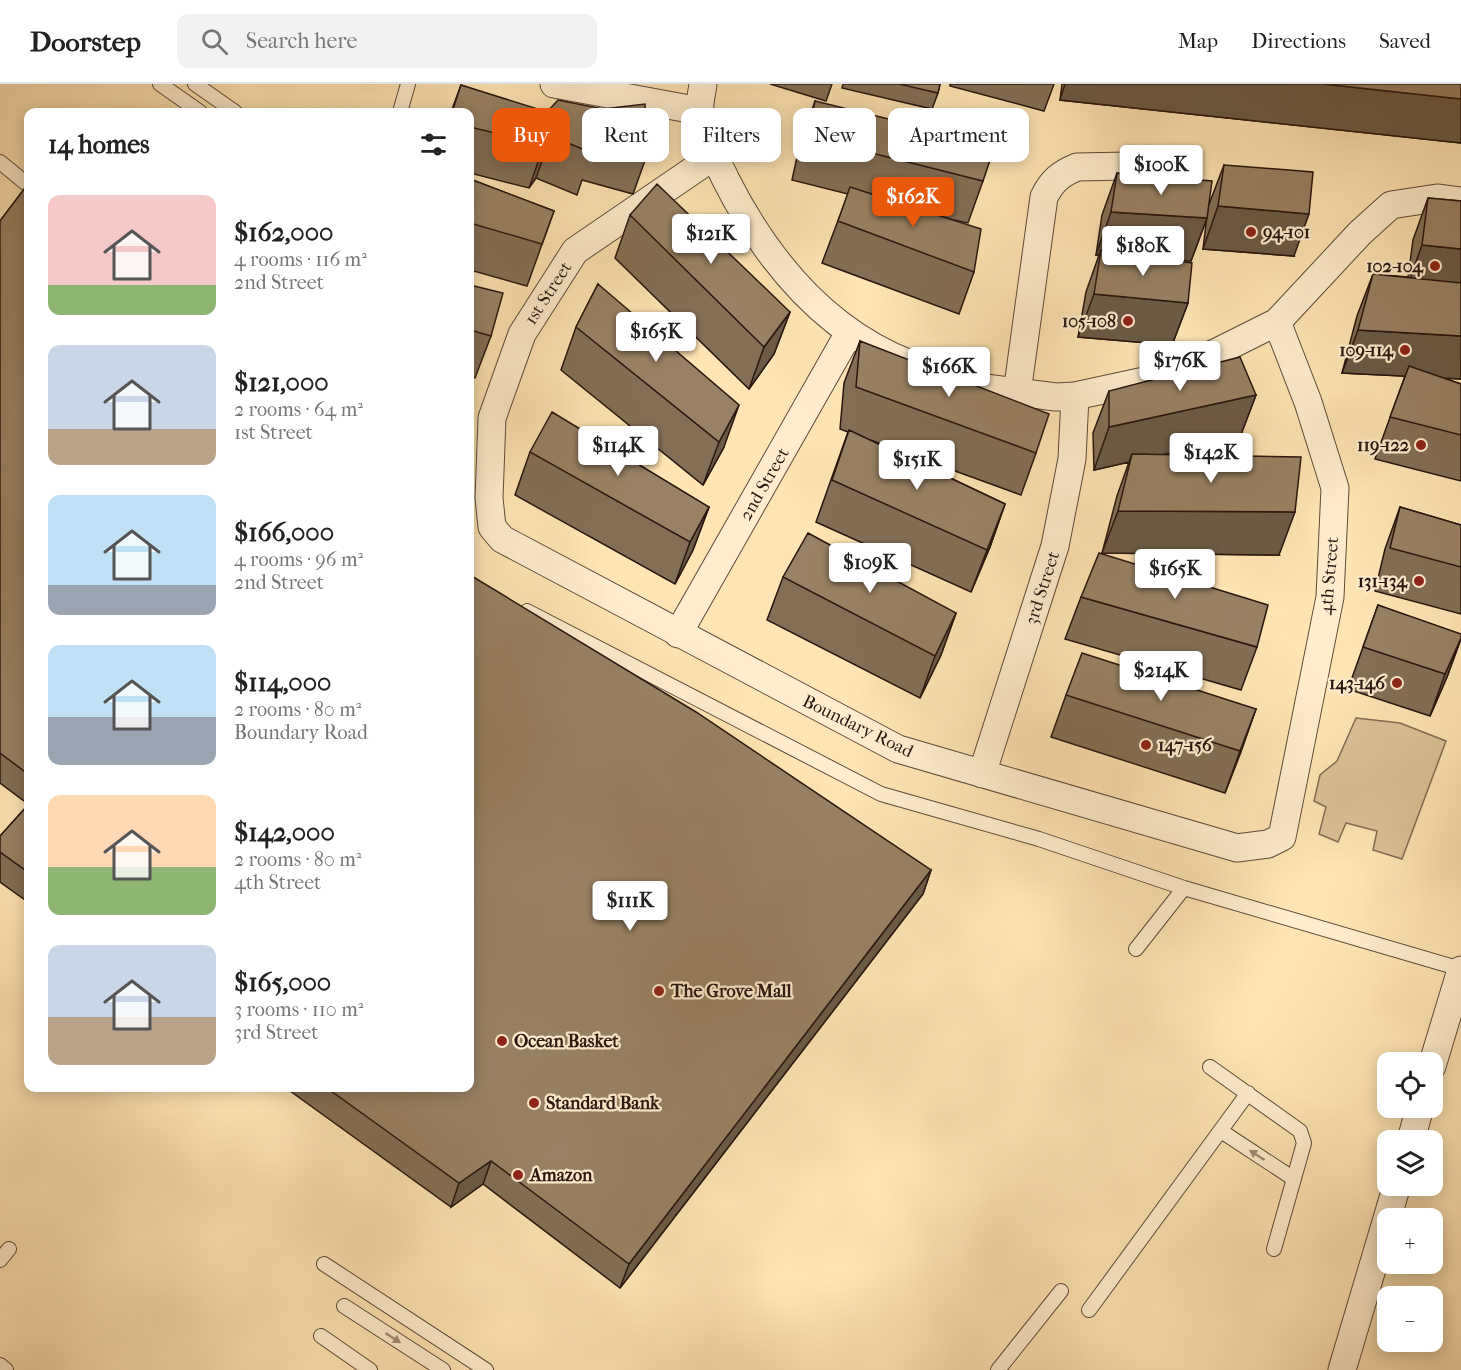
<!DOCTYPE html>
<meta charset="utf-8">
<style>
body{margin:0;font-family:"IM FELL French Canon",serif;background:#f2f2f2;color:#222;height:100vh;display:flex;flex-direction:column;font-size:22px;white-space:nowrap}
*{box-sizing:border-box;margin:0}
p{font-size:20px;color:#767676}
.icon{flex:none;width:33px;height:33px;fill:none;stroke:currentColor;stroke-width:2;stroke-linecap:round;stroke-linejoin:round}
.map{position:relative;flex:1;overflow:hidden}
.details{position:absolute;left:24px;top:24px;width:450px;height:984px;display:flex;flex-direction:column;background:#fff;border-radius:12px;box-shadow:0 3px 15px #0003}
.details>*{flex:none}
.hud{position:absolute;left:492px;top:24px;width:570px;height:54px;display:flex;gap:12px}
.controls{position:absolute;left:1377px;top:968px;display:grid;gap:12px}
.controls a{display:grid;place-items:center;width:66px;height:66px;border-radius:12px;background:#fff;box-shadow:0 3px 15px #0003;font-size:30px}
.price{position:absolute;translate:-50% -51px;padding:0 14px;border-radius:6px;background:#fff;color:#222;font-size:20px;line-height:39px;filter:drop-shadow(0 2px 3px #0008)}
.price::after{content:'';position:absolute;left:50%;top:36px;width:18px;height:14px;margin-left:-9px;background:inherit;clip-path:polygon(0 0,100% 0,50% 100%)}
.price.selected{background:#ea580c;color:#fff}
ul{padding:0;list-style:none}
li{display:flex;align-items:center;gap:18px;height:150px;padding:0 24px}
li span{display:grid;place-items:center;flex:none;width:168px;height:120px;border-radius:12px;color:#555}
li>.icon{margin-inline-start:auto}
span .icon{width:72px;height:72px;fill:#fffc;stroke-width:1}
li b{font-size:26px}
h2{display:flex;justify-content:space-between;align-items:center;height:72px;padding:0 24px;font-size:26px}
.tag{padding:0 21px;border-radius:12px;background:#fff;box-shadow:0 3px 15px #0003;font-size:21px;line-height:54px}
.tag.selected{background:#ea580c;color:#fff}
header{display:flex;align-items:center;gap:36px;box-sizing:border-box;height:84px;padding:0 30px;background:#fff;border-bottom:2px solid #e0e0e0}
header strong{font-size:28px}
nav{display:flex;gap:33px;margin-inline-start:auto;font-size:21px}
.search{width:420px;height:54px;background:#f2f2f2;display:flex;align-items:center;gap:15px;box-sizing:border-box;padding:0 21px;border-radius:12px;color:#767676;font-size:22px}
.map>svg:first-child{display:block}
.green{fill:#dbc198;stroke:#826c53;stroke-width:1.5}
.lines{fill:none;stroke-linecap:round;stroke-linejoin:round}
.service-casing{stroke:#5e4a38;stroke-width:16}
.minor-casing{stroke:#5e4a38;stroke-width:29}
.service{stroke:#ffedce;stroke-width:14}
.minor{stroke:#ffedce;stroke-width:27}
.wall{fill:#836f56;stroke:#29160e;stroke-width:1.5}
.shaded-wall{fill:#6a5a46;stroke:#29160e;stroke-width:1.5}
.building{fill:#988164;stroke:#29160e;stroke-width:1.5}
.oneway{fill:#9f8c78}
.poi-dot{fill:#8f2418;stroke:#ffedce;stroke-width:2}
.labels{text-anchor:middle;stroke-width:4.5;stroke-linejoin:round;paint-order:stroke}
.poi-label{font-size:18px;font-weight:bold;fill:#29160e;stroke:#ffedce;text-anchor:start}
.street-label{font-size:18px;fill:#29160e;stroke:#ffedce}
</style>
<header>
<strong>Doorstep</strong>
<div class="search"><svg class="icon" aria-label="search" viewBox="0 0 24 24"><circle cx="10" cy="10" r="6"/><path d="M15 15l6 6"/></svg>Search here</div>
<nav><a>Map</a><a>Directions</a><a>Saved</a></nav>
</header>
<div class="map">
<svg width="1461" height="1286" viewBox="0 0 1461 1286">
<rect width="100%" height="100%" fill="#ffe4b4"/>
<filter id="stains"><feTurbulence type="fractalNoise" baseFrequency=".00333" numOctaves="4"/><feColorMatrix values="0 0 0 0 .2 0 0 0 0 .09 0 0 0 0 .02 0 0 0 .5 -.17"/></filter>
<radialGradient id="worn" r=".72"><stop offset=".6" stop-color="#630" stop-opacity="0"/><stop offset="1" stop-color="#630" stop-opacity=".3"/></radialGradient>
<path class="green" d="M1356 634 1400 639 1446 657 1402 775 1373 766 1377 747 1346 739 1338 758 1319 750 1326 723 1314 717 1320 691 1337 677Z"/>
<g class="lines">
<g class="service-casing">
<path id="service" d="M160 0 200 28
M195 0 235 28
M400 28 408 0
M0 78 28 101
M527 527 881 710 1039 755 1184 804 1461 885
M1136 865 1184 804
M1210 983 1300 1047 1304 1059 1274 1165
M1221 1047 1294 1095
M0 1176 9 1165
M324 1180 486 1286
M344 1222 443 1286
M1089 1226 1248 1009
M321 1252 370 1286
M0 1281 6 1286
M998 1286 1061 1207"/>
</g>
<g class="minor-casing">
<path id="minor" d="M554 0 700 27
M703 0C702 9 699 19 700 27 702 51 716 75 726 96 766 175 825 247 910 280
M714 72 575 167 522 250 492 334 489 414 492 443 502 455 898 665 1237 764 1268 760 1282 753 1330 513 1335 404 1308 318 1277 238
M946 293 970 302 1056 313 1075 312 1149 296 1215 269 1277 238 1360 149 1391 121 1437 114 1461 117
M1017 309 1044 113C1052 97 1060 90 1077 83L1178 81
M678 550 849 249
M982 690 1055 462 1072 375 1075 312
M1432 982 1461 886
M1411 1056 1420 1023
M1342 1286 1397 1101"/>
</g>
<use href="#service" class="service"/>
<use href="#minor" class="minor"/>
</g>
<path class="wall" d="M770 0H832L826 17Z
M843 0H940L938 9 932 25 842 4Z
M950 0H1054L1044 27 950 2Z
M1062 0H1461V59L1060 16Z
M461 1 648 68 633 110 582 96 577 111 536 94 529 104 470 89V28H451Z
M815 17 983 97 968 139 945 134 974 188 959 230 822 179 848 110 792 96 800 59Z
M1224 81 1294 172 1203 165 1208 123Z
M1117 89 1207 134 1191 177 1166 175 1188 219 1172 261 1078 253 1086 208 1099 171H1096L1102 131Z
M470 95 554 127 527 202 470 186Z
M28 100V720L0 699V137Z
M1428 114 1461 117V295L1444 294 1461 300V397L1375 375 1405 292 1342 289 1357 232 1373 190 1408 193 1413 156Z
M630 131 790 228 774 270 749 305 615 174Z
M598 200 724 363 703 401 561 286 576 243Z
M470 201 491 252 475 294 470 293Z
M860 257 1036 369 1021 411 870 356 1005 420 990 463 971 508 816 438 848 348 840 345 844 299Z
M1109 307 1256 311 1240 353 1163 370 1279 471 1102 469 1117 412 1129 378 1094 386 1093 349Z
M530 368 709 423 693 466 675 500 515 411Z
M1400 423 1461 441V530L1375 507 1385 465Z
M783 493 956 529 941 571 920 614 767 536Z
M1081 513 1257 563 1241 606 1065 555Z
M1378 521 1461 555 1447 593 1430 632 1348 605Z
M1066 611 1256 625 1225 709 1051 653Z
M28 721V818L0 798V752Z
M931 786 923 810 620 1204 483 1100 451 1123 286 1004H470Z"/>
<path class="shaded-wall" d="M1065 0H1323L1461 15V59L1060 16Z
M551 52 536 94 529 104 544 61Z
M1218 122 1309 130 1294 172 1203 165Z
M1111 128 1207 134 1191 177 1100 171 1101 166 1099 171H1096Z
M1422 161 1461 165V209L1407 203Z
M1094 210 1188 219 1172 261 1078 253Z
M790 228 774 270 749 305 764 263Z
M1358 246 1461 252V295L1342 289Z
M1256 311 1240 353 1130 378 1132 370 1129 378 1094 386 1109 343Z
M739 321 724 363 703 401 719 358Z
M1005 420 990 463 971 508 987 466Z
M709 423 693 466 675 500 690 458Z
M1118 427 1295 428 1279 471 1102 469Z
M956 529 941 571 920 614 935 572Z
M1461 554 1447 593 1430 632 1445 590Z
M1256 625 1241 668 1225 709 1240 667Z
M931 786 923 810 620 1204 629 1180Z
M491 1077 483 1100 451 1123 459 1099Z"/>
<path class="building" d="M899 0H940L938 9Z
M1323 0H1461V15Z
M461 1 547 28 558 16 603 25 645 20 648 68 597 53 592 69 551 52 544 61 470 43V28H452Z
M815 17 995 61 983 97 808 53Z
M1224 81 1313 88 1309 130 1218 122Z
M1117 89 1212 97 1207 134 1111 128Z
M470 95 554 127 542 160 470 139Z
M28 100V690L0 669V137Z
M657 100 790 228 764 263 630 131Z
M850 103 981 145 974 188 838 137Z
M1428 114 1461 117V165L1422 161Z
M1101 166 1192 179 1188 219 1094 210Z
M1373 190 1461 199V252L1358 246Z
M598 200 739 321 719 358 576 243Z
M470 201 503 209 491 252 470 246Z
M860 257 1049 330 1036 369 856 303Z
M1240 273 1256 311 1109 343V307Z
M1409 282 1461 300V351L1390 333Z
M552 328 709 423 690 458 530 368Z
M849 346 1005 420 987 466 832 396Z
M1132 370 1301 373 1295 428 1118 427Z
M1400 423 1461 441V483L1390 464Z
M808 449 956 529 935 572 783 493Z
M1099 469 1268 521 1257 563 1081 513Z
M470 491 696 628 931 786 629 1180 491 1077 459 1099 327 1004H470Z
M1378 521 1461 550V554L1445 590 1363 563Z
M1082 569 1256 625 1240 667 1066 611Z
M28 721V788L0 768V752Z"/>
<defs><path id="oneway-solid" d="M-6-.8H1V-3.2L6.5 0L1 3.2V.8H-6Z" transform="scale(1.5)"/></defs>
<g class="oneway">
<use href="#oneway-solid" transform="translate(1257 1071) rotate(-147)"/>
<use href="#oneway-solid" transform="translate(393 1254) rotate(33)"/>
</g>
<g class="poi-dot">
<circle cx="1251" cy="148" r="6"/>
<circle cx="1435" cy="182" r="6"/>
<circle cx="1128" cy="237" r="6"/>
<circle cx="1405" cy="266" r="6"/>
<circle cx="1421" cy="361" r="6"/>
<circle cx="1419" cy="497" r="6"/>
<circle cx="1397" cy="599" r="6"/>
<circle cx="1146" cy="661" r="6"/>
<circle cx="659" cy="907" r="6"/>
<circle cx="502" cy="957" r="6"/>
<circle cx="534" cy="1019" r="6"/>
<circle cx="518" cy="1091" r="6"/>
</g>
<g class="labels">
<g class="poi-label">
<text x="1263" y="154">94-101</text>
<text x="1423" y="188" text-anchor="end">102-104</text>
<text x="1116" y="243" text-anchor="end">105-108</text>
<text x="1393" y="272" text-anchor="end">109-114</text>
<text x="1409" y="367" text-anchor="end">119-122</text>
<text x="1407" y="503" text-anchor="end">131-134</text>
<text x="1385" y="605" text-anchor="end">143-146</text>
<text x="1158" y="667">147-156</text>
<text x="671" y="913">The Grove Mall</text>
<text x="514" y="963">Ocean Basket</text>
<text x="546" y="1025">Standard Bank</text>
<text x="530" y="1097">Amazon</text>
</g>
<g class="street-label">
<text transform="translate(548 209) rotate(-57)" y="6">1st Street</text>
<text transform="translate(764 400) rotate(-60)" y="6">2nd Street</text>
<text transform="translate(1329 492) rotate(-85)" y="6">4th Street</text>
<text transform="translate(1042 504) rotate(-72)" y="6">3rd Street</text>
<text transform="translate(858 642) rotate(26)" y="6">Boundary Road</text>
</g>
</g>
<rect width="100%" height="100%" filter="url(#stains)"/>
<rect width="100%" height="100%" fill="url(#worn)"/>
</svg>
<div class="controls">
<a><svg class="icon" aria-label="locate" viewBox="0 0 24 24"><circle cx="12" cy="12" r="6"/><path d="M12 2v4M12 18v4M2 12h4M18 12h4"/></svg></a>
<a><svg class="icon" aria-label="layers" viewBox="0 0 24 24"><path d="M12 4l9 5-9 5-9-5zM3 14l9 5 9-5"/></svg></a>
<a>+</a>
<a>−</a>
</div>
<b class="price" style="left:1161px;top:112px">$100K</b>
<b class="price selected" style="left:913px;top:144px">$162K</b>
<b class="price" style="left:711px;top:181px">$121K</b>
<b class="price" style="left:1143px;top:193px">$180K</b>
<b class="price" style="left:656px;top:279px">$165K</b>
<b class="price" style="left:1180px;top:308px">$176K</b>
<b class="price" style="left:949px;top:314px">$166K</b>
<b class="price" style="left:618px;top:393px">$114K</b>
<b class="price" style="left:1211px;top:400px">$142K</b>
<b class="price" style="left:917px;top:407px">$151K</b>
<b class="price" style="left:870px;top:510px">$109K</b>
<b class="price" style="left:1175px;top:516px">$165K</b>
<b class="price" style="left:1161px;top:618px">$214K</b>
<b class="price" style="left:630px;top:848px">$111K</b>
<div class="hud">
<a class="tag selected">Buy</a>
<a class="tag">Rent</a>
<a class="tag">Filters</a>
<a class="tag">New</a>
<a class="tag">Apartment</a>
</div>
<section class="details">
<h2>14 homes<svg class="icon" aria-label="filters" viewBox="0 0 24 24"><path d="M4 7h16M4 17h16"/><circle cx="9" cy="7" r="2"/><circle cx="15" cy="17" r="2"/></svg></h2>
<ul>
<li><span style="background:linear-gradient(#f6c9c9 75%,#8fb573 0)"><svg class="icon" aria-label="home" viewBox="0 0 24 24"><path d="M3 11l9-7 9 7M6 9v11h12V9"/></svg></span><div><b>$162,000</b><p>4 rooms · 116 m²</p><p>2nd Street</p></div></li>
<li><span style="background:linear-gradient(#c9d6e8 70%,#b9a48a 0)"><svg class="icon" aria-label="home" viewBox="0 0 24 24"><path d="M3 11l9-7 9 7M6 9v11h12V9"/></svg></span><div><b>$121,000</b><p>2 rooms · 64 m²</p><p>1st Street</p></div></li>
<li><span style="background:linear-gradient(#bfe0f5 75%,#9aa5b1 0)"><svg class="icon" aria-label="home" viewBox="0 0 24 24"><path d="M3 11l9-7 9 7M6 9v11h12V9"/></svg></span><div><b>$166,000</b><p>4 rooms · 96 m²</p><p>2nd Street</p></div></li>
<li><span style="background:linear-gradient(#bfe0f5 60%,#9aa5b1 0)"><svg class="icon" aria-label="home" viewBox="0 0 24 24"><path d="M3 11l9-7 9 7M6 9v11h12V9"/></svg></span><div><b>$114,000</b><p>2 rooms · 80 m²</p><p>Boundary Road</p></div></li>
<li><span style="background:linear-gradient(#ffd9b3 60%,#8fb573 0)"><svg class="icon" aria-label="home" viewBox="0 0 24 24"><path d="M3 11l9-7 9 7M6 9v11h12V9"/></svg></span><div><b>$142,000</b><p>2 rooms · 80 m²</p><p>4th Street</p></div></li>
<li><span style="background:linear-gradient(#c9d6e8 60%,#b9a48a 0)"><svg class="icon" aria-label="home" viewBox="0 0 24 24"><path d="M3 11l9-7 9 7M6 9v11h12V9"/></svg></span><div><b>$165,000</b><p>3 rooms · 110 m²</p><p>3rd Street</p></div></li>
</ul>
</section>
</div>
